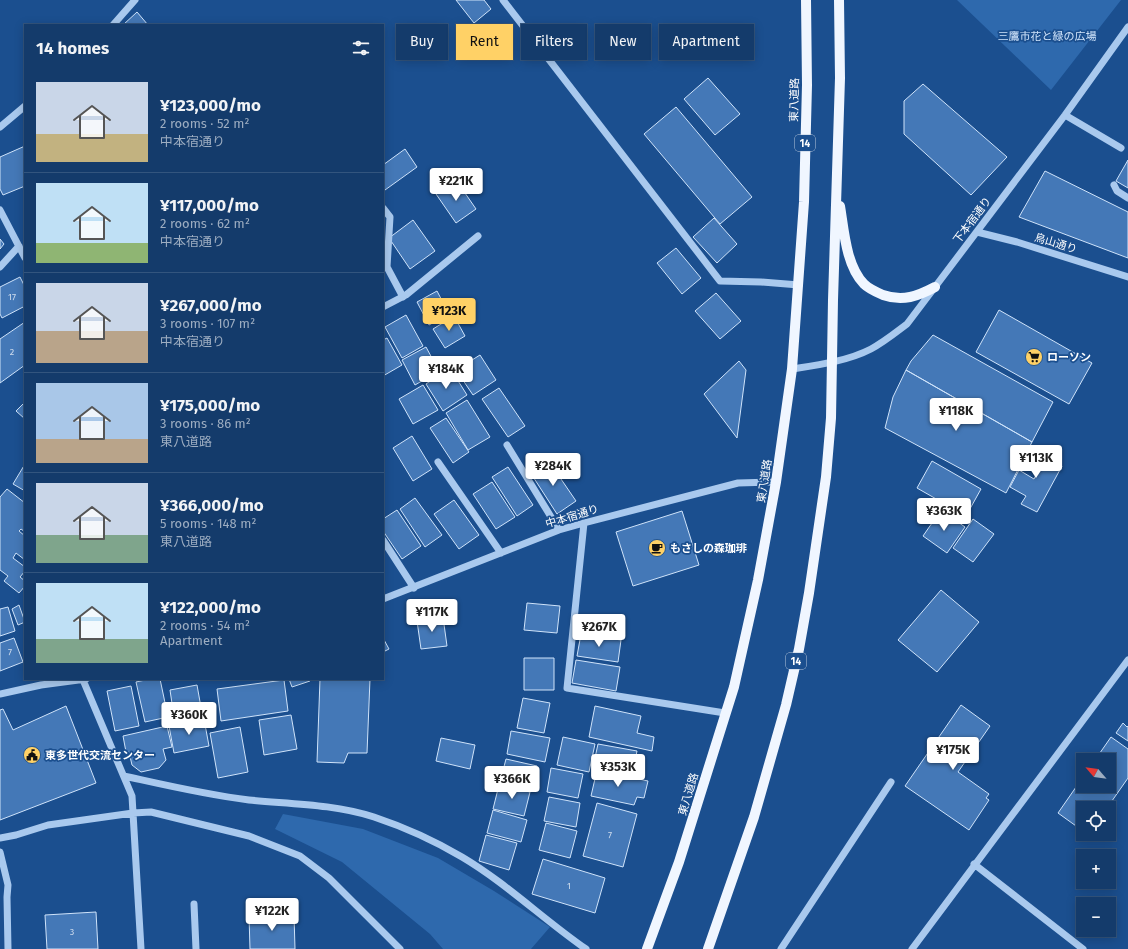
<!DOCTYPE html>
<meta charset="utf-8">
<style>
body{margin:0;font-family:"Fira Sans","Noto Sans JP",sans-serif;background:#1d4271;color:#f1f3f6;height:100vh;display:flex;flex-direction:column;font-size:15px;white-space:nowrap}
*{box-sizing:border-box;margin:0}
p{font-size:13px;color:#9dadc1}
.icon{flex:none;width:22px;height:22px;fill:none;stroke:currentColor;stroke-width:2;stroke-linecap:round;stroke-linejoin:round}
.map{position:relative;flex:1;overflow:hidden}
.details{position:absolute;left:24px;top:24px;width:360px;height:656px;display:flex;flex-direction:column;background:#143b6b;border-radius:0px;box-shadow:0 2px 10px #0003,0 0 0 1px #33557e}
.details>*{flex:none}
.banner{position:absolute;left:396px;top:24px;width:380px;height:36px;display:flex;gap:8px}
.needle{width:26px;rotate:298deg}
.controls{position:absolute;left:1076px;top:753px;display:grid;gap:8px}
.controls a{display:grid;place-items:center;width:40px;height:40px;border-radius:0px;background:#143b6b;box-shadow:0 2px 10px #0003,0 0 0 1px #33557e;font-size:20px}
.price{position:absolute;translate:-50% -34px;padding:0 9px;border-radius:4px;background:#fff;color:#222;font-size:13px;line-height:26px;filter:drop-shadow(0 1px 2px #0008)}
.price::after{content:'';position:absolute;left:50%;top:24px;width:12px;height:9px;margin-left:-6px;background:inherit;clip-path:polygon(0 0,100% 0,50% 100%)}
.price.selected{background:#ffd166;color:#111}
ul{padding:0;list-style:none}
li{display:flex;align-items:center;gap:12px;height:100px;padding:0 12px}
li+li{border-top:1px solid #33557e}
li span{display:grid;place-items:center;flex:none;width:112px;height:80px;border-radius:0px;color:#555}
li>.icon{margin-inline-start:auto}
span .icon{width:48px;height:48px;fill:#fffc;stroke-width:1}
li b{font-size:17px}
h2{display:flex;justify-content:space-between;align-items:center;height:48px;padding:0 12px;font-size:17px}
.tag{padding:0 14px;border-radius:0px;background:#143b6b;box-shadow:0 2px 10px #0003,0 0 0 1px #33557e;font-size:14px;line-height:36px}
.tag.selected{background:#ffd166;color:#111}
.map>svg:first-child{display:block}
.green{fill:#2e69ad}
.building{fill:#4478b7;stroke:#cfe3fa}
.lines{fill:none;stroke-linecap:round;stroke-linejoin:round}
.minor{stroke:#a9c9ee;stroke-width:7}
.major{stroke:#f0f6ff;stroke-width:10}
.labels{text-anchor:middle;stroke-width:3.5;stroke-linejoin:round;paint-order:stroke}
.number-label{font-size:9px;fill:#d0dded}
.shield{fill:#1b4f8f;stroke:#bbcadd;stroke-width:1}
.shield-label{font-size:10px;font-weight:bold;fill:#fff}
.park-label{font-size:11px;fill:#cfe3fa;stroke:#1b4f8f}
.street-label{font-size:11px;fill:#fff;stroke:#1b4f8f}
.poi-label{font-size:11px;font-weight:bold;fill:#fff;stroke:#1b4f8f;text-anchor:start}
</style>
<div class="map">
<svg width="1128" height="949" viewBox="0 0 1128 949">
<rect width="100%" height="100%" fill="#1b4f8f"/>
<path class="green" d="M957 0H1121L1051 90Z
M283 814 363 829 438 858 494 891 550 927 531 949H443L430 934 342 862 275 829Z"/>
<path class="building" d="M456 0H484L491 9 474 23Z
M137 12 148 25H123Z
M708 78 740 114 715 135 684 99Z
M923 84 1007 157 971 195 904 134V101Z
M676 107 752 197 720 224 644 134Z
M25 146V186L3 195 0 189V157Z
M405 149 417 167 385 190 383 186V165Z
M1128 160V188L1116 181Z
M1045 171 1128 212V258L1019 217Z
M456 180 476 209 456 223 436 194Z
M714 218 737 244 717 263 693 237Z
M413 220 435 251 410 269 389 238Z
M0 239 4 244 0 249Z
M676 248 701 278 682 294 657 263Z
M20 277 25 287V306L2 318 0 314V287Z
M437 291 449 314 429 325 417 302Z
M716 293 741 321 720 339 695 311Z
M999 310 1092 363 1069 404 976 352Z
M406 315 423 346 402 358 385 327Z
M454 316 465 336 445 348 433 329Z
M25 322V365L0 383V339Z
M933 335 1053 402 1032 442 906 370 911 361Z
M387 338 402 365 383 376V340Z
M426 347 439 371 415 385 402 360Z
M480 355 496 380 473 395 456 370Z
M739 361 746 370 737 438 704 394Z
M450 368 467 395 443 411 426 384Z
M906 370 1032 442 1006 493 885 428 893 397Z
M423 385 438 410 413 424 399 399Z
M499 388 525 426 508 437 482 399Z
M467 400 490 437 468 450 446 413Z
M25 402V419L16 411Z
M446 418 469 452 453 463 430 428Z
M412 436 432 469 413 481 393 448Z
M1030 448 1062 466 1037 512 1021 504 1026 496 1010 487 1019 470 1034 479 1037 473 1022 465Z
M548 460 576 501 557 514 530 472Z
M932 461 981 489 966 516 917 488Z
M25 464V491L13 484Z
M508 467 533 505 517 516 492 477Z
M492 482 515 517 496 529 473 494Z
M7 489 25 503V532L21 529 19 531 25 536V560L16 553 13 558 25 567V571L20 577 25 581V586L19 593 4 581 8 576 0 570V497Z
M415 498 442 535 425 547 400 509Z
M454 500 479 535 459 549 434 514Z
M397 510 421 546 402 559 383 531V519Z
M941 510 965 527 947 553 923 536Z
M682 511 699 565 633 586 616 532Z
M973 519 994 534 973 562 953 548Z
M941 590 979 622 937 672 898 640Z
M527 603 560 606 557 633 524 630Z
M19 605 25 622 18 625 12 609Z
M8 607 15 631 0 636V609Z
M443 617 447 646 421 649 417 621Z
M581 634 621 640 618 662 577 656Z
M14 638 23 662 0 671V643Z
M383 638 389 649 383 652Z
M524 658H554V690H524Z
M576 660 620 667 616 691 572 683Z
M150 679H160L168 717 145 722 136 682Z
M289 679H310V681L292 687Z
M320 679H370L367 753H348L344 763 317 762Z
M284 680 288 711 221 721 217 689Z
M197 685 202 713 174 717 170 690Z
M131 686 139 726 115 731 107 691Z
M523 698 550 703 544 733 517 728Z
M961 705 990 726 958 772 989 794 986 798 989 800 969 830 905 786Z
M66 706 96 783 0 820V710L3 709 13 730Z
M595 706 641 716 637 733 654 737 652 751 589 737Z
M291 715 297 749 264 755 259 720Z
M204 719 209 746 174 753 169 726Z
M1123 723 1127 727 1128 726V741L1116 733Z
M167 726 172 747 163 749 166 760 159 768 141 772 132 765 129 752H126L123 736Z
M240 727 248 772 218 778 210 733Z
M511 731 550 738 545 762 507 754Z
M563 737 595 744 589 772 557 765Z
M1111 737 1128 749V778L1107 808H1083V831L1058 813 1083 777V786H1109V760H1095Z
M441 738 475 745 470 769 436 761Z
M598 744 637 751 632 775 593 767Z
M506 759 537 766 532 790 500 782Z
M551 768 583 774 578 798 547 792Z
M597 770 648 781 644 798 637 797 634 805 591 796Z
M499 785 530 792 524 816 493 809Z
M549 797 580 803 576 827 544 821Z
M597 803 637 814 623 867 583 856Z
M493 810 527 820 521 842 487 833Z
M546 823 577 831 570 858 539 850Z
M486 835 517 843 509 870 479 861Z
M543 859 605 878 595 913 532 894Z
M96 912 98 949H47L45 915Z
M294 915 295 949H250L249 916Z"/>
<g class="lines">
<path class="minor" d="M503 0 720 281 761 282 799 285
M113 25 135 0
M1065 115 1121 148
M0 127 25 106
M1114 185 1117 191 1128 198
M383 208 390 217 387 267 403 297
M0 210 25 258
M977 232 1017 242 1128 277
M0 267 19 246
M383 307 406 295 478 236
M792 369C818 365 848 361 871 349 884 342 895 333 907 324L1065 115 1128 27
M507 445 559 530
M438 462 501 553
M584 523 567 688 725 713
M383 540 414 588
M383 599 559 530 584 523 738 483 776 482
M83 680 132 796 141 949
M0 694 41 685 86 679
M124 776C165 785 207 795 249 800 290 804 334 804 374 817 404 827 435 841 462 857 506 883 544 920 586 949
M0 838 16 835 48 825 133 813 151 812 249 836 300 856 329 878 400 949
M0 852 8 885 7 897 8 949
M974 864 1083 949
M194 904 196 949
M781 949 891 782
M912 949 1128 660"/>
<path class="major" d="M840 206C844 230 846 266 864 284 869 289 876 292 883 295 903 302 918 296 935 287
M647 949 679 862 734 687 758 580 776 482 792 369 804 202 807 85 806 0
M708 949 754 817 786 705 799 649 809 593 826 477 831 418 833 300 840 78 839 0"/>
</g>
<defs>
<g id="supermarket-disc" transform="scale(0.9)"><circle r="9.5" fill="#ffd166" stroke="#1b4f8f"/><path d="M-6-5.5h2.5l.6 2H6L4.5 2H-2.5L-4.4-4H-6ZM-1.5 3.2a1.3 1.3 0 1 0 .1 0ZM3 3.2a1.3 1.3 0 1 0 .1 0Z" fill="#111"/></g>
<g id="cafe-disc" transform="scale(0.9)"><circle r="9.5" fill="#ffd166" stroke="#1b4f8f"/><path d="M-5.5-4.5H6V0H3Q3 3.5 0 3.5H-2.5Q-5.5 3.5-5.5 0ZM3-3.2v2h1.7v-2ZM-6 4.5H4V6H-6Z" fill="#111"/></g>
<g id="civic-disc" transform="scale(0.9)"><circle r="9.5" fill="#ffd166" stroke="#1b4f8f"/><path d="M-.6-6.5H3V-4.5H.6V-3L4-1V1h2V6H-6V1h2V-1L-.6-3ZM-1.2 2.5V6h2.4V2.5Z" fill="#111"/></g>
</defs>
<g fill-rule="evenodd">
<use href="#supermarket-disc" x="1034" y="357"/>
<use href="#cafe-disc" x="657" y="548"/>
<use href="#civic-disc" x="32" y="755"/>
</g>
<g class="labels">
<g class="number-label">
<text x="12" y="300">17</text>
<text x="12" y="355">2</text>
<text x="10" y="655">7</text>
<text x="610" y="838">7</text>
<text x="569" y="889">1</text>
<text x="72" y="935">3</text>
</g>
<g class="shield">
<rect x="795" y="135" width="20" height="16" rx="3"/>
<rect x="786" y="653" width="20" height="16" rx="3"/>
</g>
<g class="shield-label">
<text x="805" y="147">14</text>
<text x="796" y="665">14</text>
</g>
<g class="park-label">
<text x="1047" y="40">三鷹市花と緑の広場</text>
</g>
<g class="street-label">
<text transform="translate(794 100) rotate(-89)" y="4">東八道路</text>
<text transform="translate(972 220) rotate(-53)" y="4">下本宿通り</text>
<text transform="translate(1056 243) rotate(17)" y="4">烏山通り</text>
<text transform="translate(764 481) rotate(-81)" y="4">東八道路</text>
<text transform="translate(572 516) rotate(-17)" y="4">中本宿通り</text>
<text transform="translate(688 794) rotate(-73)" y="4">東八道路</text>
</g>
<g class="poi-label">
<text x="1047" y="361">ローソン</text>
<text x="670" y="552">もさしの森珈琲</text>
<text x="45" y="759">東多世代交流センター</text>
</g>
</g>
</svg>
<div class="controls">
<a><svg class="needle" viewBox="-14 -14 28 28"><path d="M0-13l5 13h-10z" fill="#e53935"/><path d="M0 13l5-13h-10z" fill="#9dadc1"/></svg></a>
<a><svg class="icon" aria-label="locate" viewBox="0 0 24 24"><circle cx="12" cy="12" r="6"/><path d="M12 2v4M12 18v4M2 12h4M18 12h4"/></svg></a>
<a>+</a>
<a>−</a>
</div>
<b class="price" style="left:456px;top:202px">¥221K</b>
<b class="price selected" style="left:449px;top:332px">¥123K</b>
<b class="price" style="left:446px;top:390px">¥184K</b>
<b class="price" style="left:956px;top:432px">¥118K</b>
<b class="price" style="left:1036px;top:479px">¥113K</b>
<b class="price" style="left:553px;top:487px">¥284K</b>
<b class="price" style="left:944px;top:532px">¥363K</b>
<b class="price" style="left:432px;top:633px">¥117K</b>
<b class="price" style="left:599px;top:648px">¥267K</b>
<b class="price" style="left:189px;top:736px">¥360K</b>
<b class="price" style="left:953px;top:771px">¥175K</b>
<b class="price" style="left:618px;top:788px">¥353K</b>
<b class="price" style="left:512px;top:800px">¥366K</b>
<b class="price" style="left:272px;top:932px">¥122K</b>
<div class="banner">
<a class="tag">Buy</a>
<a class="tag selected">Rent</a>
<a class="tag">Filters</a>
<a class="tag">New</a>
<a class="tag">Apartment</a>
</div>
<section class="details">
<h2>14 homes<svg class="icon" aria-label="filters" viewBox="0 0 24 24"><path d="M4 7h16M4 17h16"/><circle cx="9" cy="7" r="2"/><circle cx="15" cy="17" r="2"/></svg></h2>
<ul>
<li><span style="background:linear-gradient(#c9d6e8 65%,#c2b280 0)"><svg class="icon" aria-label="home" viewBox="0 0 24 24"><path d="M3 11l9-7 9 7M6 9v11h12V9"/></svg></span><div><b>¥123,000/mo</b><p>2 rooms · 52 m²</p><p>中本宿通り</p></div></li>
<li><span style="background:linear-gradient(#bfe0f5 75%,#8fb573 0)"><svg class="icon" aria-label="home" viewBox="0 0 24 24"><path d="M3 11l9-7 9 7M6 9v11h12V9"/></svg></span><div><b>¥117,000/mo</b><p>2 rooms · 62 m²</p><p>中本宿通り</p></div></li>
<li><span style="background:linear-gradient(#c9d6e8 60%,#b9a48a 0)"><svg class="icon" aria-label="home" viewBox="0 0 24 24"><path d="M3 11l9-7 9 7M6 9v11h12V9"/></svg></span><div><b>¥267,000/mo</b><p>3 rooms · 107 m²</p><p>中本宿通り</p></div></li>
<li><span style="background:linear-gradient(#a9c7e8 70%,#b9a48a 0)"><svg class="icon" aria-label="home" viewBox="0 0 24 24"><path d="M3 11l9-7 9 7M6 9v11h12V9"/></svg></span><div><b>¥175,000/mo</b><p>3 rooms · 86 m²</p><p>東八道路</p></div></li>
<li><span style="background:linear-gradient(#c9d6e8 65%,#7fa58c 0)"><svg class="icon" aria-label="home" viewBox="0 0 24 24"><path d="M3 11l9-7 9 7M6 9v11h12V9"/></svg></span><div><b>¥366,000/mo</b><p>5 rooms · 148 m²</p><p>東八道路</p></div></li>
<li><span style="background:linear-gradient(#bfe0f5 70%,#7fa58c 0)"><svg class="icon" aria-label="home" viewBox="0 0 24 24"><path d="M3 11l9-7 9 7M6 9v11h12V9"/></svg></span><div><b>¥122,000/mo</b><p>2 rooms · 54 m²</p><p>Apartment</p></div></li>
</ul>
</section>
</div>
